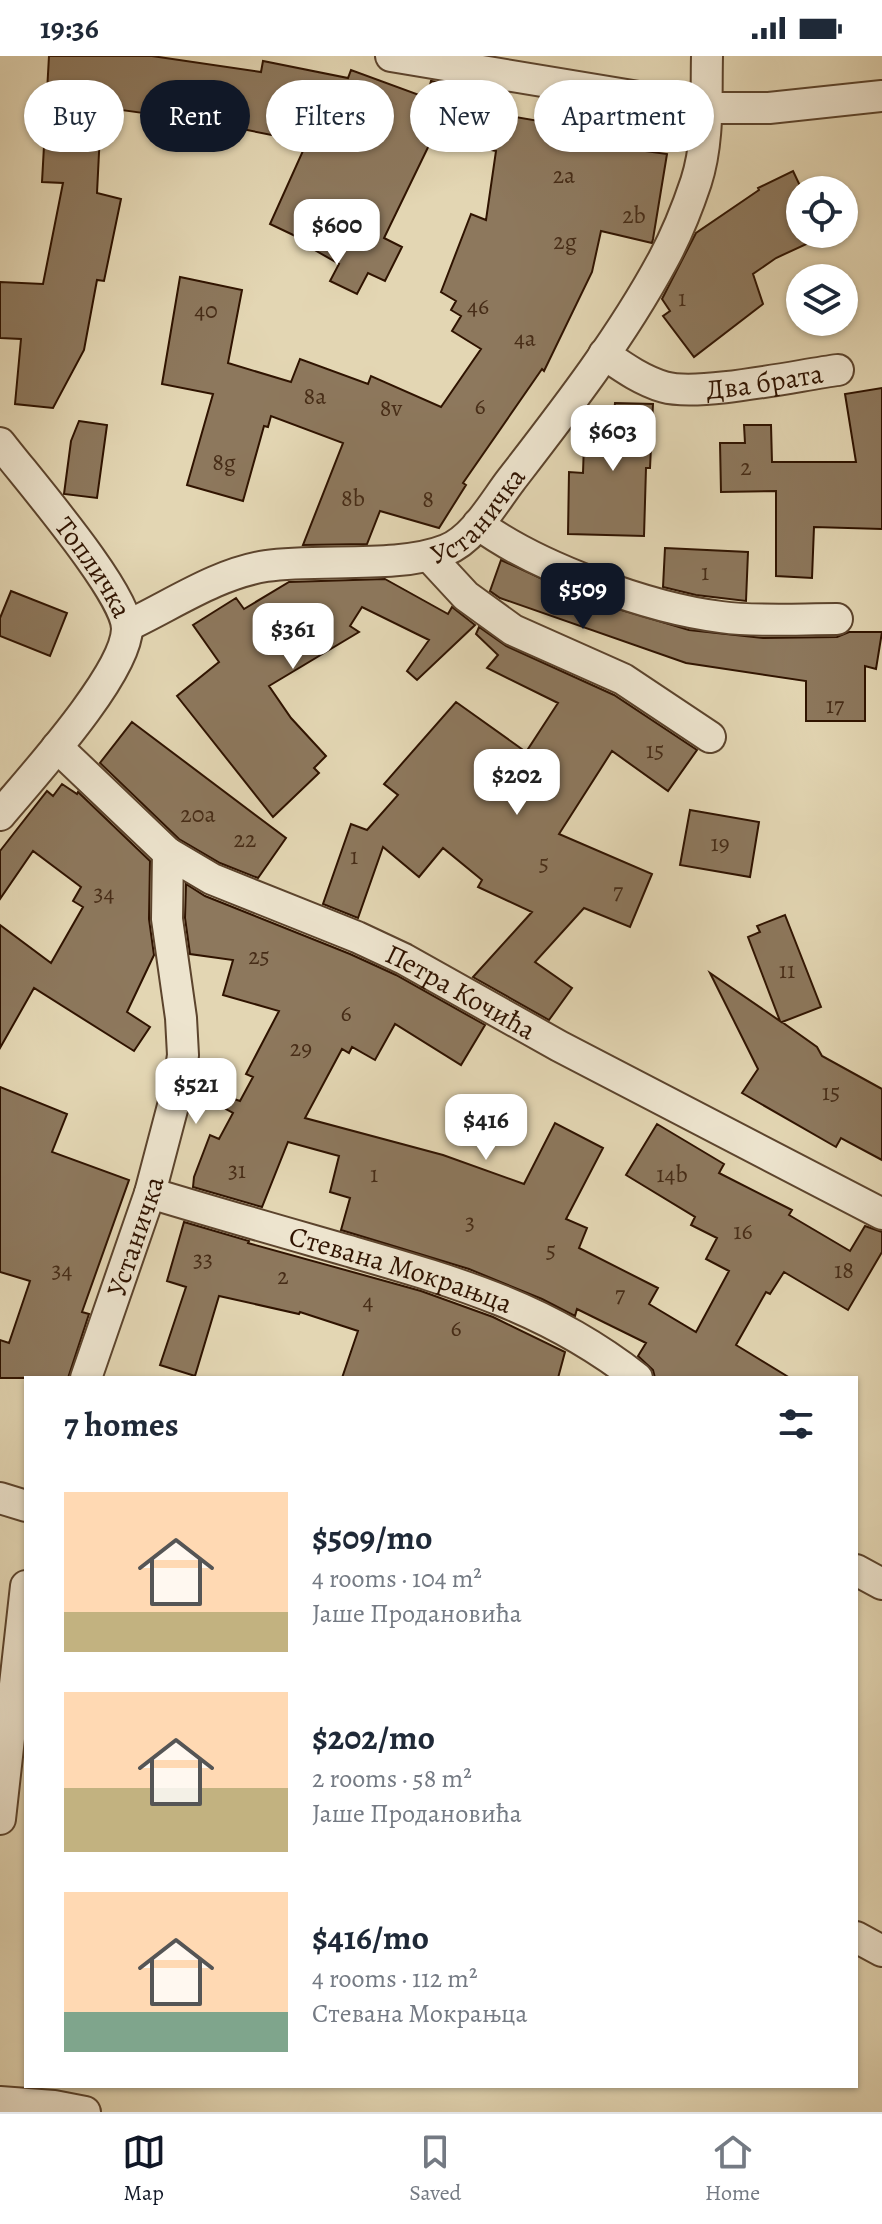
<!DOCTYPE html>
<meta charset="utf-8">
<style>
body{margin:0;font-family:Alegreya,serif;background:#f2f2f3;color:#1f2937;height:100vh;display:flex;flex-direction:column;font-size:30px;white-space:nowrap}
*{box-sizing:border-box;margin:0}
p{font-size:26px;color:#747a83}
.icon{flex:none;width:44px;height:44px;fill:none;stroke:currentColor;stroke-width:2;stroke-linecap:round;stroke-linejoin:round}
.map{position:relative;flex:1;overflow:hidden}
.side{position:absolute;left:24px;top:1320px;width:834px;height:712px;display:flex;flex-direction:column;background:#fff;border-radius:0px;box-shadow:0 2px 6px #0004}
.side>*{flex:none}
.hud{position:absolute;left:24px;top:24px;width:834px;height:72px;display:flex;gap:16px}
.fabs{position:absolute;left:786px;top:120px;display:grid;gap:16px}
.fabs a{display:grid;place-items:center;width:72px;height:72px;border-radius:50%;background:#fff;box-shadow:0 2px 6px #0004;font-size:40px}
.price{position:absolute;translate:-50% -68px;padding:0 18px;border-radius:16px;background:#fff;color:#222;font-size:26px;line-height:52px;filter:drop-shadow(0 2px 4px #0008)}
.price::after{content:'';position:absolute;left:50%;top:48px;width:24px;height:18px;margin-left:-12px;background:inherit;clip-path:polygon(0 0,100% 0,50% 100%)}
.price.current{background:#111827;color:#fff}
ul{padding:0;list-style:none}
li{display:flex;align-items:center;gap:24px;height:200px;padding:0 40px}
li span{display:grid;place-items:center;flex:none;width:224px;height:160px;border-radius:0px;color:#555}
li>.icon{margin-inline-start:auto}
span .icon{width:96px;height:96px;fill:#fffc;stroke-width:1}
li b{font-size:34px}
h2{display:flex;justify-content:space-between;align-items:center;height:96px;padding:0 40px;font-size:34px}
.pill{padding:0 28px;border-radius:36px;background:#fff;box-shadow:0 2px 6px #0004;font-size:28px;line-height:72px}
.pill.current{background:#111827;color:#fff}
.status{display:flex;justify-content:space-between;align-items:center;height:56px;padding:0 40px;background:#fff;direction:ltr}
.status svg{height:22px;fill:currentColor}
.tabs{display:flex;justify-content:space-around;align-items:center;height:112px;border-top:2px solid #e0e1e3;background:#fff;font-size:22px;color:#747a83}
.tabs a{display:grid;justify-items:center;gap:4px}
.tabs .current{color:#111827}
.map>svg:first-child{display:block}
.building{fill:#8d785d;stroke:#2f1300;stroke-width:2}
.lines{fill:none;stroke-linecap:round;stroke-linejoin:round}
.street-casing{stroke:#5c442d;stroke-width:34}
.street{stroke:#ede4ce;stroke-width:30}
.labels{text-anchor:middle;stroke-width:8;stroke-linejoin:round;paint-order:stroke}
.number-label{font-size:24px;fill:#462c17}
.street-label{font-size:28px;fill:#2f1300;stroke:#ede4ce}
</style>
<div class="status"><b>19:36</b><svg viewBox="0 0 49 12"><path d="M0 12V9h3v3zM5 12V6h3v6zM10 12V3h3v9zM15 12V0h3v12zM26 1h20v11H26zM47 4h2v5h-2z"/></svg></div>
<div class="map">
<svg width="882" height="2056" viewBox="0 0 882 2056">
<rect width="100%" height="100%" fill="#e3d6b3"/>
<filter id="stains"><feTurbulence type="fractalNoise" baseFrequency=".0025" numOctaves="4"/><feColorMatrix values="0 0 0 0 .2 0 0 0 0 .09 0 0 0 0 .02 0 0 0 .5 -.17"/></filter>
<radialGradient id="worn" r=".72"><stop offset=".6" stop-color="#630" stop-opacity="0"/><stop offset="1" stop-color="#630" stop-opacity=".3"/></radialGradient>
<path class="building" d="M49 0H152L261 16 263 5 348 22 351 14 427 42 431 25 485 35 480 55 545 66 543 81 667 98 653 183 652 187 601 175 592 216 544 315 542 313 463 427 466 429 439 472 380 455 367 488 303 489 343 387 271 360 268 371 264 370 243 445 187 429 213 338 162 328 180 221 242 234 228 307 291 326 300 303 368 328 371 320 441 351 481 293 452 275 461 260 451 254 456 245 441 236 471 158 486 164 496 95 433 81 384 182 402 191 385 225 368 217 357 238 330 225 339 208 306 189 308 186 270 168 307 86 232 71 231 75 179 67 180 62 122 54 121 60 101 57 97 137 121 143 104 225 97 224 84 294 53 352 15 348 21 283 0 282V226L43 228 63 127 42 126Z
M793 115 802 134H800V178L824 180 776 202 753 218 763 248 694 301 663 260 670 255 662 243 696 177 759 134 758 132Z
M882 332V473L814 471 812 522 776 520V435L721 436 720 387H745L744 369H771L772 406H856L845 338Z
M615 347 653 348 650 412H646L644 480 568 478 569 416 583 417 585 357 614 358Z
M79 365 107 369 97 442 64 438 71 385Z
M665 492 748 496 746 545 696 539 663 531Z
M501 504 588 544 689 574 763 582 837 581 849 576H882L876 613 865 610V665H806V625L686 607 500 542 490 535Z
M385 523 448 558 452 551 475 569 417 624 407 615 429 584 362 551 350 570 359 576 269 630 291 662 326 700 314 712 319 717 273 761 177 640 219 606 193 569 236 542 244 553 289 526Z
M11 535 67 557 50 600 0 580V562Z
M479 571 506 590 614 639 697 694 668 735 612 695 559 778 652 818 630 871 584 852 535 906 572 932 549 964 473 921 532 856 478 831 482 824 443 792 419 821 383 791 358 862 323 848 351 768 367 774 398 739 384 728 456 646 526 696 558 647 487 612 498 599 476 578Z
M132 666 286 782 258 822 220 807 179 783 100 707Z
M62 728 77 738 78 736 150 805 149 863 154 899 127 956 150 971 134 995 34 932 0 992V869L51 907 83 851 73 845 81 831 33 795 0 843V795L47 735 53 740Z
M690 754 759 766 750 821 680 809Z
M186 828 205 840 350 898 396 919 485 969 461 1009 395 968 375 1004 352 991 349 997 342 993 305 1062 443 1099 524 1128 555 1067 603 1092 566 1163 587 1172 579 1192 658 1232 649 1248 696 1276 729 1215 706 1203 717 1182 691 1169 695 1161 626 1119 657 1068 724 1108 719 1117 792 1154 789 1159 850 1195 865 1170 882 1176V1196L848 1254 784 1216 770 1238 766 1236 736 1289 790 1322H655L653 1314 638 1300 646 1287 577 1253 575 1260 542 1243 469 1213 341 1174 350 1142 330 1136 339 1100 288 1086 262 1151 193 1131 194 1121 210 1079 219 1083 233 1057 226 1053 231 1042 240 1045 253 1021 246 1018 279 955 223 939 233 904 190 898 185 862Z
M785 859 821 951 782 966 817 991 822 1000 882 1033V1104L841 1082 836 1091 742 1037 758 1013 710 917 780 965 748 881 760 876 757 870Z
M0 1031 67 1058 52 1096 129 1124 82 1256 89 1258 68 1322H0V1284L9 1287 30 1225 0 1216Z
M184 1166 249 1185 248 1187 421 1235 493 1261 565 1296 558 1322H342L358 1275 300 1256 299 1258 219 1240 195 1320 160 1309 186 1231 167 1225Z"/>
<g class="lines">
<g class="street-casing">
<g id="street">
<path d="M391 0 705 52H769L882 40"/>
<path id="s1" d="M604 298C623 311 641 324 664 331 699 341 799 319 838 314"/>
<path id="s2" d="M0 387C26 421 127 537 127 573 126 618 31 722 0 759"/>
<path d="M478 468C536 511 648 552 721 561 758 566 799 563 837 563"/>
<path d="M429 500 466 540 513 574 623 623 710 681"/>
<path id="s3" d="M127 570C172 549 216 518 266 510 319 502 399 513 446 494 474 483 494 446 511 424 565 354 621 282 663 204 676 180 687 153 696 126 709 86 706 42 707 0"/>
<path id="s4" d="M57 691 168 797 212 823 357 881 404 903 559 990 882 1158"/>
<path id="s5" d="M150 1137C216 1157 283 1176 349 1195 456 1226 548 1252 637 1322"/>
<path id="s6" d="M86 1322 150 1137 179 1027 183 999 181 962 167 863 168 797"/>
<path d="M0 1442 26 1450"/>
<path d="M856 1514 882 1528"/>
<path d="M0 1763 26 1530"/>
<path d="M856 1881 882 1895"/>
<path d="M0 2046 54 2050 85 2056"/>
</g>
</g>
<use href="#street" class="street"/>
</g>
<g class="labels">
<g class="number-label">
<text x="564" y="127">2a</text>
<text x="634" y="167">2b</text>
<text x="565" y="193">2g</text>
<text x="682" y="250">1</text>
<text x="478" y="258">46</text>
<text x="206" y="262">40</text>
<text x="525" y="290">4a</text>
<text x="315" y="348">8a</text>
<text x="480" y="358">6</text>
<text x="391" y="360">8v</text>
<text x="224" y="414">8g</text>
<text x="746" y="419">2</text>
<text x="353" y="450">8b</text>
<text x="428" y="451">8</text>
<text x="705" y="524">1</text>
<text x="835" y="657">17</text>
<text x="655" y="702">15</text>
<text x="198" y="766">20a</text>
<text x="245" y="791">22</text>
<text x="720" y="795">19</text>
<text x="354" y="808">1</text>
<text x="544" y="815">5</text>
<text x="618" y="843">7</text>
<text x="104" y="845">34</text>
<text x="259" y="908">25</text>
<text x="787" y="922">11</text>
<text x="346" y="965">6</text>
<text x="301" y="1000">29</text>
<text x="831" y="1044">15</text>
<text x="237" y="1122">31</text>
<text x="374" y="1126">1</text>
<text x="672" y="1126">14b</text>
<text x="470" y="1174">3</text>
<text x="743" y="1183">16</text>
<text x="551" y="1202">5</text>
<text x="203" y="1211">33</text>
<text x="62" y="1222">34</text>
<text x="844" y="1222">18</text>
<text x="283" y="1228">2</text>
<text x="620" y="1246">7</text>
<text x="368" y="1253">4</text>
<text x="456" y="1280">6</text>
</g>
<g class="street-label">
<text dy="10" stroke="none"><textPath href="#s1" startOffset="170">Два брата</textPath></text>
<text dy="10" stroke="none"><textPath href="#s3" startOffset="380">Устаничка</textPath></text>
<text dy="10" stroke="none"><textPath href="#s2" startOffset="156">Топличка</textPath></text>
<text dy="10" stroke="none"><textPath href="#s4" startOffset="478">Петра Кочића</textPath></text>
<text dy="10" stroke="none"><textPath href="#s6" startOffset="150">Устаничка</textPath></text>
<text dy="10" stroke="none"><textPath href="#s5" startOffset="262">Стевана Мокрањца</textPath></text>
</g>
</g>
<rect width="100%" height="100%" filter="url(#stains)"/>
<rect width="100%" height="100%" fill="url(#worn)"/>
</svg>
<div class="fabs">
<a><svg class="icon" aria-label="locate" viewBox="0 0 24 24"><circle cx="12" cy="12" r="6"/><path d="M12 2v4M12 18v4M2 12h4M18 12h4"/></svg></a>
<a><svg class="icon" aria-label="layers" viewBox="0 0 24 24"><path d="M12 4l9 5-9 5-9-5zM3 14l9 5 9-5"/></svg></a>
</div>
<b class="price" style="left:337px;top:211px">$600</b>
<b class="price" style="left:613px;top:417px">$603</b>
<b class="price current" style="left:583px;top:575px">$509</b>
<b class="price" style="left:293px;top:615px">$361</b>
<b class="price" style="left:517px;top:761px">$202</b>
<b class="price" style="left:196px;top:1070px">$521</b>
<b class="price" style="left:486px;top:1106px">$416</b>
<div class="hud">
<a class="pill">Buy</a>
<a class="pill current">Rent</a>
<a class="pill">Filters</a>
<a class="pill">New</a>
<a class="pill">Apartment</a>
</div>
<section class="side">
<h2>7 homes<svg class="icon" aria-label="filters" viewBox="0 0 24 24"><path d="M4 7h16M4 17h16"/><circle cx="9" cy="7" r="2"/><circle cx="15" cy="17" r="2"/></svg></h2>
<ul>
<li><span style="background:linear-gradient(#ffd9b3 75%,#c2b280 0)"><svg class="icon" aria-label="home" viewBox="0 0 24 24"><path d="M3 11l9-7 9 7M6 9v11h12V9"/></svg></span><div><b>$509/mo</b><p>4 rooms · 104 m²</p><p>Јаше Продановића</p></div></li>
<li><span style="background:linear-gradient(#ffd9b3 60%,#c2b280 0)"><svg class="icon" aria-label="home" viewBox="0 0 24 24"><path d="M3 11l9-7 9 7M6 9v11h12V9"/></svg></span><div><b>$202/mo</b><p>2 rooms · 58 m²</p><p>Јаше Продановића</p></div></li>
<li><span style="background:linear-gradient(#ffd9b3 75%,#7fa58c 0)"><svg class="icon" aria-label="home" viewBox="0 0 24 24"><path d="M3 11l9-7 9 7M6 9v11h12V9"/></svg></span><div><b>$416/mo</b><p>4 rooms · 112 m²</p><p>Стевана Мокрањца</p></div></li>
</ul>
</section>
</div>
<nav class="tabs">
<a class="current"><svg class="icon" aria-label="map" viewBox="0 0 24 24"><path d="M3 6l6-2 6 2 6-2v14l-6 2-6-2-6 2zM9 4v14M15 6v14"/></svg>Map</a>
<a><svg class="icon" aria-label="saved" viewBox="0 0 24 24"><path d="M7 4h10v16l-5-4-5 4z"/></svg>Saved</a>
<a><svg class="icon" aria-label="home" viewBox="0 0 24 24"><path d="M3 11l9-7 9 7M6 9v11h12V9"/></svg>Home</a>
</nav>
